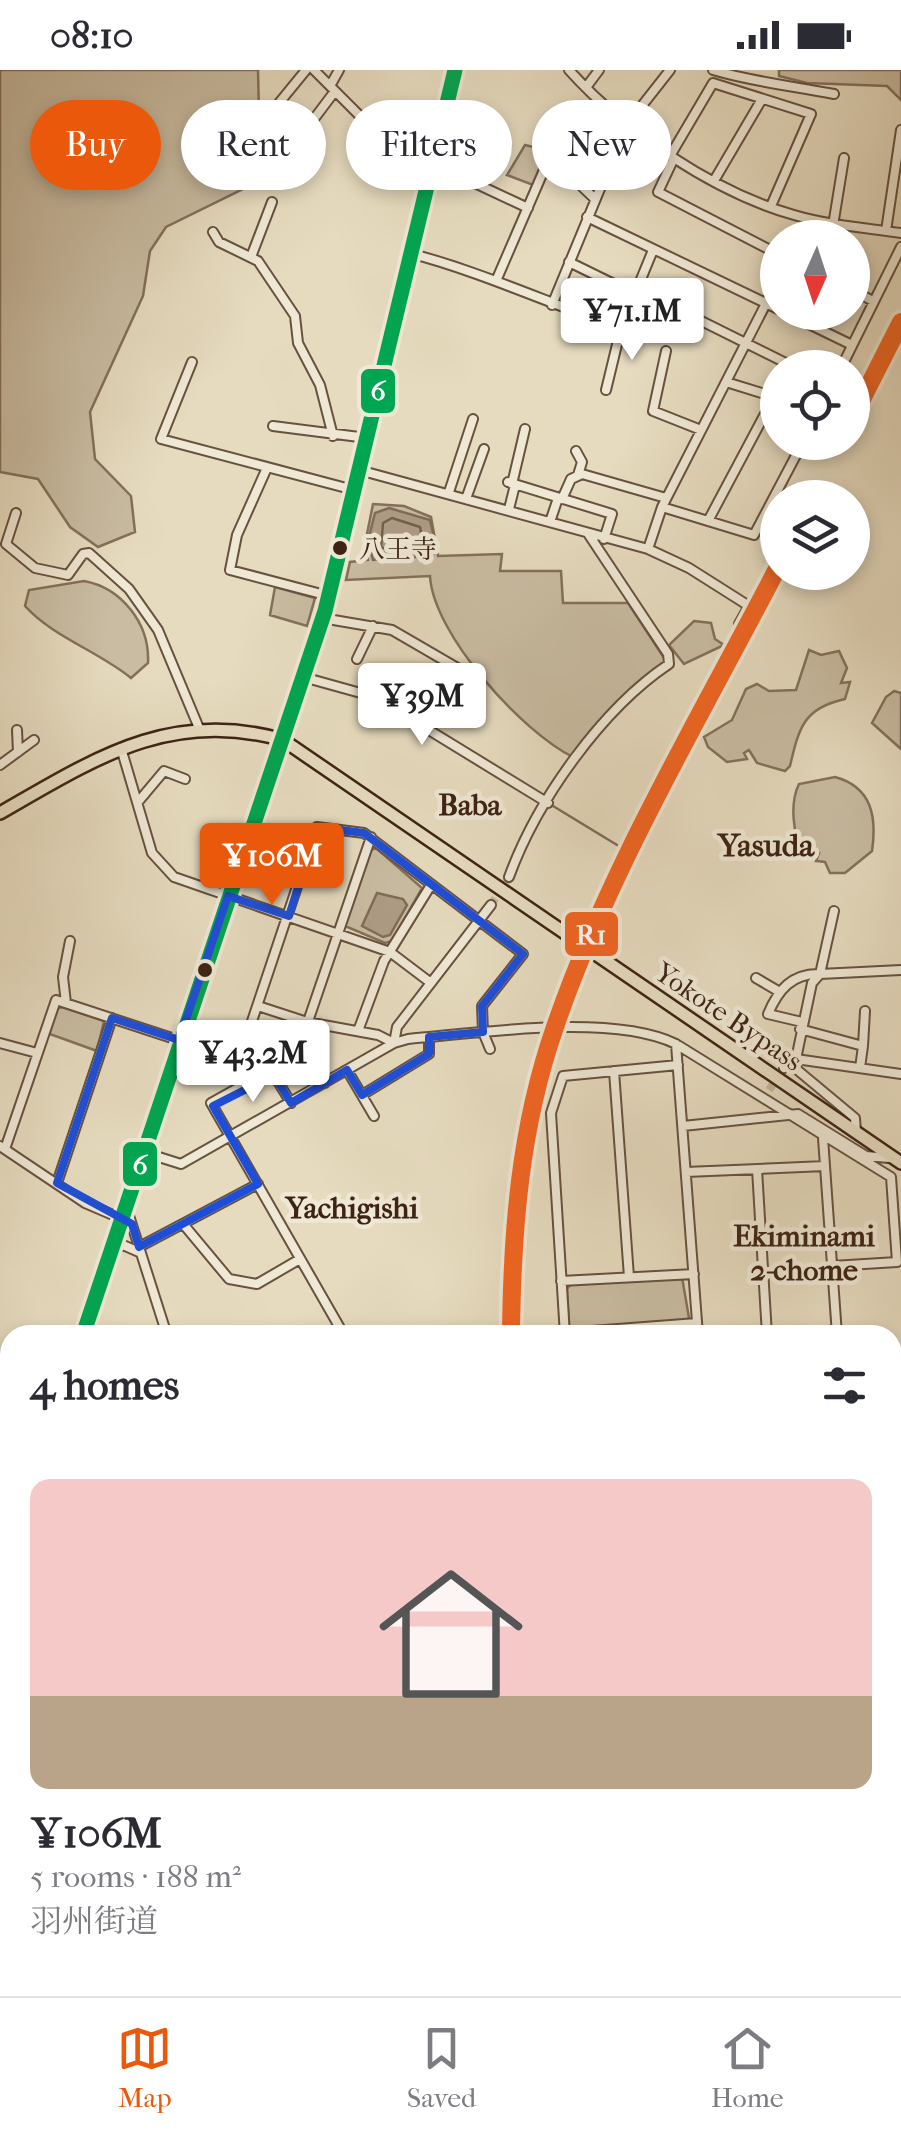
<!DOCTYPE html>
<meta charset="utf-8">
<style>
body{margin:0;font-family:"IM FELL French Canon","Noto Serif JP",serif;background:#f2f2f3;color:#2b2b33;height:100vh;display:flex;flex-direction:column;font-size:38px;white-space:nowrap}
*{box-sizing:border-box;margin:0}
p{font-size:32px;color:#7c7c81}
.icon{flex:none;width:55px;height:55px;fill:none;stroke:currentColor;stroke-width:2;stroke-linecap:round;stroke-linejoin:round}
.map{position:relative;flex:1;overflow:hidden}
.details{position:absolute;left:0px;top:1255px;width:902px;height:672px;display:flex;flex-direction:column;background:#fff;border-radius:30px 30px 0 0;box-shadow:0 5px 15px #0003}
.details>*{flex:none}
.guide{position:absolute;left:30px;top:30px;width:842px;height:90px;display:flex;gap:20px}
.needle{width:65px;rotate:183deg}
.tools{position:absolute;left:760px;top:150px;display:grid;gap:20px}
.tools a{display:grid;place-items:center;width:110px;height:110px;border-radius:50%;background:#fff;box-shadow:0 5px 15px #0003;font-size:50px}
.price{position:absolute;translate:-50% -85px;padding:0 22px;border-radius:10px;background:#fff;color:#222;font-size:32px;line-height:65px;filter:drop-shadow(0 2px 5px #0008)}
.price::after{content:'';position:absolute;left:50%;top:60px;width:30px;height:22px;margin-left:-15px;background:inherit;clip-path:polygon(0 0,100% 0,50% 100%)}
.price.on{background:#ea580c;color:#fff}
ul{padding:0;list-style:none}
li{display:grid;align-content:center;gap:20px;height:530px;padding:0 30px}
li+li{border-top:2px solid #e1e1e2}
li span{display:grid;place-items:center;height:310px;border-radius:20px;color:#555}
li>.icon{margin-inline-start:auto}
span .icon{width:180px;height:180px;fill:#fffc;stroke-width:1}
li b{font-size:42px}
h2{display:flex;justify-content:space-between;align-items:center;height:120px;padding:0 30px;font-size:42px}
.chip{padding:0 35px;border-radius:45px;background:#fff;box-shadow:0 5px 15px #0003;font-size:35px;line-height:90px}
.chip.on{background:#ea580c;color:#fff}
.status{display:flex;justify-content:space-between;align-items:center;height:70px;padding:0 50px;background:#fff;direction:ltr}
.status svg{height:28px;fill:currentColor}
.tabs{display:flex;justify-content:space-around;align-items:center;height:140px;border-top:2px solid #e1e1e2;background:#fff;font-size:28px;color:#7c7c81}
.tabs a{display:grid;justify-items:center;gap:5px}
.tabs .on{color:#ea580c}
.map>svg:first-child{display:block}
.green{fill:#c9bca2;stroke:#83705b;stroke-width:2.5}
.water{fill:#ad9c85;stroke:#806c58;stroke-width:2.5}
.lines{fill:none;stroke-linecap:round;stroke-linejoin:round}
.shore{stroke:#75604c;stroke-width:2.5}
.stream{stroke:#806c58;stroke-width:2.5}
.minor-tunnel{stroke:#c4b69d;stroke-width:8;stroke-dasharray:8 4;stroke-linecap:butt}
.minor-casing{stroke:#67513f;stroke-width:12}
.highway-casing{stroke:#3d2314;stroke-width:16}
.minor{stroke:#efe8d5;stroke-width:8}
.highway{stroke:#e6dbbf;stroke-width:11}
.rail{stroke:#3d2314;stroke-width:2.5;stroke-dasharray:18 18;stroke-linecap:butt}
.bus-1-casing{stroke:#efe8d5;stroke-width:22}
.bus-1{stroke:#00a651;stroke-width:15}
.rail-1-casing{stroke:#efe8d5;stroke-width:25}
.rail-1{stroke:#f26522;stroke-width:18}
.marked{fill:none;stroke:#1d4ed8;stroke-width:8;stroke-linejoin:round}
.bus-dot{fill:#3d2314;stroke:#efe8d5;stroke-width:4}
.labels{text-anchor:middle;stroke-width:9;stroke-linejoin:round;paint-order:stroke}
.bus-label{font-size:26px;fill:#3d2314;stroke:#efe8d5;text-anchor:start}
.street-label{font-size:28px;fill:#3d2314;stroke:#efe8d5}
.neighbourhood-label{font-size:30px;font-weight:bold;fill:#3d2314;stroke:#efe8d5}
.quarter-label{font-size:32px;font-weight:bold;fill:#3d2314;stroke:#efe8d5}
.line-badge{stroke:#efe8d5;stroke-width:4}
.badge-label{font-size:28px;text-anchor:middle;font-weight:bold;fill:#fff}
</style>
<div class="status"><b>08:10</b><svg viewBox="0 0 49 12"><path d="M0 12V9h3v3zM5 12V6h3v6zM10 12V3h3v9zM15 12V0h3v12zM26 1h20v11H26zM47 4h2v5h-2z"/></svg></div>
<div class="map">
<svg width="901" height="1926" viewBox="0 0 901 1926">
<rect width="100%" height="100%" fill="#e6dbbf"/>
<filter id="stains"><feTurbulence type="fractalNoise" baseFrequency=".002" numOctaves="4"/><feColorMatrix values="0 0 0 0 .2 0 0 0 0 .09 0 0 0 0 .02 0 0 0 .5 -.17"/></filter>
<radialGradient id="worn" r=".72"><stop offset=".6" stop-color="#630" stop-opacity="0"/><stop offset="1" stop-color="#630" stop-opacity=".3"/></radialGradient>
<path class="green" d="M0 0H258L260 94 255 113 166 157 150 181 143 226 90 342 95 389 131 426 135 462 98 477 70 457 38 409 0 402Z
M779 0H901V30L887 16 807 13 779 6Z
M525 75 550 81 533 115 507 105Z
M373 434 404 436 431 447 438 486 502 484 500 501H561L563 533H628L666 591 596 655 573 687C522 662 433 564 430 506L346 510 350 492 368 490 366 469Z
M84 511C122 518 150 554 148 593L131 608C98 581 53 567 25 536L29 520Z
M275 517 315 528 307 556 270 545Z
M694 551 711 553 715 569 724 575 684 594 669 575Z
M809 580 821 585 839 581 847 598 841 613 850 612 845 629C804 638 799 657 790 696L785 701 757 693 749 680 744 683 747 689 727 692 708 677 704 667 732 650 746 619 757 614 769 621 796 620Z
M894 621 901 623V679L872 653 886 627Z
M835 707C872 717 877 747 872 781L845 803H830L825 792 816 791 819 783H804C792 765 790 732 799 714Z
M376 778 422 818 392 871 385 873 345 856 371 780Z
M62 937 104 951 97 981 47 963 56 939Z
M682 1207 689 1248 685 1252 574 1260 569 1256 567 1219 570 1215Z"/>
<path class="water" d="M389 438 430 450 437 480 432 486 373 490 368 471 375 443Z
M377 823 403 829 407 835 390 865 383 867 362 856Z"/>
<g class="lines">
<path class="shore" d="M392 448 420 457 423 475 381 478 383 453Z"/>
<path class="stream" d="M553 736 622 778"/>
<path class="minor-tunnel" d="M491 835 509 807
M769 1020 784 998"/>
<g class="minor-casing">
<path id="minor" d="M314 0 412 98 430 102
M569 0C624 61 713 122 794 145 828 155 866 158 901 163
M713 0C753 12 793 16 834 24
M330 16 339 0
M587 16 599 0
M270 44 306 0
M670 86 713 13 811 44 771 136
M674 88 658 122 778 184
M432 93 528 138
M280 94 335 21
M715 109 762 29
M587 147 778 239
M886 161 901 60
M213 162 219 172 258 191 295 246 298 273 320 315 333 366
M831 168 844 88
M409 183C482 202 550 234 621 258
M251 187 272 132
M569 192 624 219 635 218 796 298
M496 211 550 86 595 129
M852 220 873 231
M552 235 626 56 670 0
M784 242 852 275
M666 281 653 341 701 360
M192 292 161 369 354 420
M841 298 901 177
M726 312 778 328
M606 320 621 258 653 180
M273 356 367 368
M576 381 582 392 578 405
M266 400 237 465 230 500 329 526
M359 400 648 479 662 437 778 210
M508 412 612 444 604 469
M512 414 525 359
M449 422 473 349
M467 426 484 379
M562 429 571 409 582 404 666 428
M662 437 754 465 803 372
M509 439 515 415
M16 443 6 474 35 498 68 505 83 484 89 483 129 519 158 560 199 658
M708 451 774 327
M550 452 558 428
M648 479 689 498 749 536 739 554
M322 548 392 560 478 610
M357 589 373 556
M303 607 375 627 548 733
M17 660 18 682
M121 678 152 783 174 807 390 882 431 913
M0 695 34 670
M138 732 164 701 185 709
M509 807C537 730 602 639 669 594L668 584 589 465
M756 908 778 921
M66 933 63 907 70 871
M258 936 307 952 378 965 394 973
M802 952 768 944C778 920 792 903 820 904L834 841
M800 959 863 976 860 998
M358 961 384 891 431 815
M0 973 37 983
M394 973 397 957 491 835
M676 974 698 1265
M863 976 865 941
M796 989 812 913 820 904 901 900
M789 993 855 1048 856 1062
M784 998 796 989 901 1004
M347 1000 374 1046
M614 1001 629 1207
M325 1013 302 969 371 767
M362 1025 429 984V967
M291 1033 274 1005 254 1009 211 1033 344 1265
M683 1056 798 1044 866 1086 889 1088
M823 1068 837 1265
M0 1076 85 1133 120 1148
M5 1079 56 930 239 990 317 757 364 763 523 884 482 936 483 962 490 979
M143 1082 181 1094 394 973 408 969C479 963 612 943 676 974L891 1107 897 1192 832 1196
M757 1099 767 1265
M686 1102 825 1096
M57 1113 112 948
M125 1133 167 1265
M184 1155 229 1209 257 1214 300 1189
M139 1177 258 1114
M110 1181 123 1175 139 1182
M561 1211 694 1204
M565 1263 697 1253
M83 1265 283 670
M565 1265 551 1043 563 1006 678 995
M0 1325 10 1342
M892 1394H901
M0 1442 10 1446
M0 1519 10 1489
M892 1575 901 1574
M8 1591 10 1592
M892 1756H901
M0 1761 10 1739
M0 1827 10 1832
M0 1908 10 1913
M21 1918 40 1926
M197 1918 215 1926
M357 1918 359 1926
M371 1918 390 1926
M616 1918 617 1926
M745 1918 746 1926
M799 1918 800 1926
M51 1926 55 1918
M128 1926 132 1918
M223 1926 227 1918
M408 1926 410 1918"/>
</g>
<g class="highway-casing">
<path id="highway" d="M283 670 325 541 455 0
M0 743C94 689 171 638 283 670L901 1093
M892 1486 901 1444
M892 1565 901 1504
M892 1818 901 1889
M892 1910 895 1926"/>
</g>
<use href="#minor" class="minor"/>
<use href="#highway" class="highway"/>
<path class="rail" d="M0 1526 10 1518
M552 1918 553 1926"/>
<g class="bus-1-casing">
<path id="bus-1" d="M83 1265 325 541 455 0"/>
</g>
<use href="#bus-1" class="bus-1"/>
<g class="rail-1-casing">
<path id="rail-1" d="M852 349 901 252
M511 1265C512 1160 520 1057 555 957 608 801 702 644 778 497"/>
</g>
<use href="#rail-1" class="rail-1"/>
</g>
<path class="marked" d="M317 757 364 763 523 884 482 936 483 962 429 967V984L362 1025 347 1000 291 1033 274 1005 213 1036 258 1114 139 1177 132 1154 57 1113 112 948 179 970 228 826 289 846Z"/>
<g class="bus-dot">
<circle cx="340" cy="478" r="9"/>
<circle cx="205" cy="900" r="9"/>
</g>
<g class="labels">
<g class="bus-label">
<text x="359" y="488">八王寺</text>
</g>
<g class="street-label">
<text transform="translate(729 946) rotate(34)" y="10">Yokote Bypass</text>
</g>
<g class="neighbourhood-label">
<text x="470" y="745">Baba</text>
<text x="352" y="1148">Yachigishi</text>
<text x="804" y="1176">Ekiminami<tspan x="804" dy="34">2-chome</tspan></text>
</g>
<g class="quarter-label">
<text x="766" y="786">Yasuda</text>
</g>
</g>
<g class="line-badge">
<rect x="359" y="297" width="38" height="48" rx="10" fill="#00a651"/>
<rect x="563" y="840" width="57" height="48" rx="10" fill="#f26522"/>
<rect x="121" y="1070" width="38" height="48" rx="10" fill="#00a651"/>
</g>
<g class="badge-label">
<text x="378" y="330">6</text>
<text x="591" y="874">R1</text>
<text x="140" y="1104">6</text>
</g>
<rect width="100%" height="100%" filter="url(#stains)"/>
<rect width="100%" height="100%" fill="url(#worn)"/>
</svg>
<div class="tools">
<a><svg class="needle" viewBox="-14 -14 28 28"><path d="M0-13l5 13h-10z" fill="#e53935"/><path d="M0 13l5-13h-10z" fill="#7c7c81"/></svg></a>
<a><svg class="icon" aria-label="locate" viewBox="0 0 24 24"><circle cx="12" cy="12" r="6"/><path d="M12 2v4M12 18v4M2 12h4M18 12h4"/></svg></a>
<a><svg class="icon" aria-label="layers" viewBox="0 0 24 24"><path d="M12 4l9 5-9 5-9-5zM3 14l9 5 9-5"/></svg></a>
</div>
<b class="price" style="left:632px;top:293px">¥71.1M</b>
<b class="price" style="left:422px;top:678px">¥39M</b>
<b class="price on" style="left:272px;top:838px">¥106M</b>
<b class="price" style="left:253px;top:1035px">¥43.2M</b>
<div class="guide">
<a class="chip on">Buy</a>
<a class="chip">Rent</a>
<a class="chip">Filters</a>
<a class="chip">New</a>
</div>
<section class="details">
<h2>4 homes<svg class="icon" aria-label="filters" viewBox="0 0 24 24"><path d="M4 7h16M4 17h16"/><circle cx="9" cy="7" r="2"/><circle cx="15" cy="17" r="2"/></svg></h2>
<ul>
<li><span style="background:linear-gradient(#f6c9c9 70%,#b9a48a 0)"><svg class="icon" aria-label="home" viewBox="0 0 24 24"><path d="M3 11l9-7 9 7M6 9v11h12V9"/></svg></span><div><b>¥106M</b><p>5 rooms · 188 m²</p><p>羽州街道</p></div></li>
</ul>
</section>
</div>
<nav class="tabs">
<a class="on"><svg class="icon" aria-label="map" viewBox="0 0 24 24"><path d="M3 6l6-2 6 2 6-2v14l-6 2-6-2-6 2zM9 4v14M15 6v14"/></svg>Map</a>
<a><svg class="icon" aria-label="saved" viewBox="0 0 24 24"><path d="M7 4h10v16l-5-4-5 4z"/></svg>Saved</a>
<a><svg class="icon" aria-label="home" viewBox="0 0 24 24"><path d="M3 11l9-7 9 7M6 9v11h12V9"/></svg>Home</a>
</nav>
